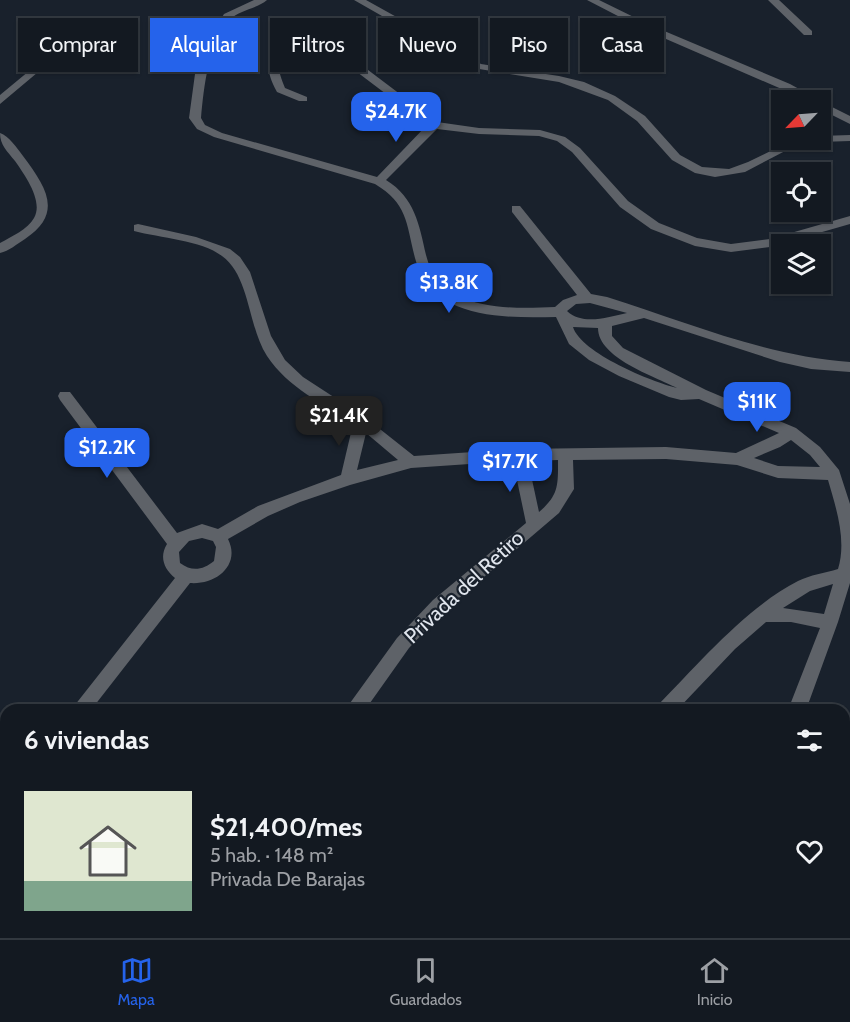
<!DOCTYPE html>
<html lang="es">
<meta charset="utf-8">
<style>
body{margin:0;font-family:Cabin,sans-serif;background:#20262e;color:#f1f3f6;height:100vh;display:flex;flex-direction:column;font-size:22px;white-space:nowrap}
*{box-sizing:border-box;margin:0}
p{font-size:20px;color:#9da0a5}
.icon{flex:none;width:33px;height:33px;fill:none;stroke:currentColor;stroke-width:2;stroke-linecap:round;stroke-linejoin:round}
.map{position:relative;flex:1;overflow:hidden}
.details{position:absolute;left:0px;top:704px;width:850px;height:236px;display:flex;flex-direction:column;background:#131921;border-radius:18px 18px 0 0;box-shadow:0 2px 4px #0004,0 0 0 2px #32383f}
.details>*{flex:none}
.guide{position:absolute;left:18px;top:18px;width:814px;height:54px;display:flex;gap:12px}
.needle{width:39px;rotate:245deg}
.tools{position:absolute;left:771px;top:90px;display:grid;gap:12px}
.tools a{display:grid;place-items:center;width:60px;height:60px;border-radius:0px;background:#131921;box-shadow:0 2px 4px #0004,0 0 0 2px #32383f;font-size:30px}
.price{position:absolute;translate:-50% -51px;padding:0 14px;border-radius:12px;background:#2563eb;color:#fff;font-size:20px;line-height:39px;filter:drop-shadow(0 2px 3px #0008)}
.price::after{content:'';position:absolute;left:50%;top:36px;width:18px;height:14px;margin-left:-9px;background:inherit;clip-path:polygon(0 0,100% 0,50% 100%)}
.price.on{background:#222;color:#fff}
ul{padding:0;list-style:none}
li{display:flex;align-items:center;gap:18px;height:150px;padding:0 24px}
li+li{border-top:2px solid #32383f}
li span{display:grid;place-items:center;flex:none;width:168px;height:120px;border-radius:0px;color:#555}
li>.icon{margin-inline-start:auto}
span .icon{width:72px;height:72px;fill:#fffc;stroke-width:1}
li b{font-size:26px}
h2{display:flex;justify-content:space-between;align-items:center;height:72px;padding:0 24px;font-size:26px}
.chip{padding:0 21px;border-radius:0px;background:#131921;box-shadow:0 2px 4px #0004,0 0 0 2px #32383f;font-size:21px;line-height:54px}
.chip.on{background:#2563eb;color:#fff}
.menu{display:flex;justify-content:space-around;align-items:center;height:84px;border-top:2px solid #32383f;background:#131921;font-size:16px;color:#9da0a5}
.menu a{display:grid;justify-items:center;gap:3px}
.menu .on{color:#2563eb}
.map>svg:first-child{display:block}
.green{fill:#663100}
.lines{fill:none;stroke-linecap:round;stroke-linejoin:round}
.minor{fill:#5e6268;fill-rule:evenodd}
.labels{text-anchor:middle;stroke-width:4.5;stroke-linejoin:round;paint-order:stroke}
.street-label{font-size:21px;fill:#e0e5ed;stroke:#19212c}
</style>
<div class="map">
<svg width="850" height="938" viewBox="0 0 850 938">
<rect width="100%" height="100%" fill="#19212c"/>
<path class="green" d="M850 777V938H790L792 933H844V792Z"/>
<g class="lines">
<path class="minor" d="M254 0H267C257 9 238 10 230 20 208 45 204 86 201 118L205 125 222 133 377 177 427 125 320 44H291C273 56 278 71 285 88L307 97V101H299L277 92C252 48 285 30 327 39L437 122 479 128 540 130 565 137 580 148 628 201 659 223 697 238 731 244 770 239 850 216V224L770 247 731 252 695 246 651 229 620 207 572 152 557 141 539 136 479 134 437 129 386 180C415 198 419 224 426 255 440 312 509 309 555 307L563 300 577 295 512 212V206H520L591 294 607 297C686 322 766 356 850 362V372L811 369 780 362 644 318 612 326V336L623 348 706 390 796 428 820 447 839 470 850 504V583L838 622 806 710H788L820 628 791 622H766L735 649 677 710H656L659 704C699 663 747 607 798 581 810 575 825 573 838 569 847 540 836 508 828 480L778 478 737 465 666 459 573 460 574 489 559 513 445 610 409 648 365 710H345L397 638 433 600 526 523 513 461 411 468 350 485 300 502 268 516 228 539C241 565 216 585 190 583L91 710H71L175 578C164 569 159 557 167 544L60 400 58 396 60 392H70L177 533 202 524 218 529 258 506 341 475 353 424C323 403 288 388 267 356 248 327 250 276 222 256 201 240 160 238 134 231V225L138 224 196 237 230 249 240 257 250 272 271 336 285 360 303 377 366 418 414 456 519 449 666 447 736 453 779 433 699 399 681 400 669 397 619 376 589 360 569 344 556 317C505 318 430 320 415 258 406 223 408 204 375 184L214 137 197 129 189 118 195 74 211 35 224 14ZM590 303 627 313C608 317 583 326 567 311L576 304ZM573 327 598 328C598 358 654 376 677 388 652 382 581 353 573 327ZM366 433 398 460 357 470ZM791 440 810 455 820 467 778 466 754 458 780 447ZM558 460C558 485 559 495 539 512L528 461ZM202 538 213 541 216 547 214 561C203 570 192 572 180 563L179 552 189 541ZM833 584 824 614 783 608 810 591Z
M354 0H366L481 64 559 76 584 82 615 96 645 116 680 155 702 167 729 169 748 162 791 141 814 140 787 150 745 172 715 177 695 173 672 160 637 121 608 100 559 82 473 68Z
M587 0H599L650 25 790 84 819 100H807L643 29Z
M768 0H779L812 31V35H804Z
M52 52 57 55 56 57 0 104V95Z
M820 101 850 116V124L820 109Z
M0 133C9 136 17 148 23 156 46 187 64 213 25 239 17 244 9 251 0 253V243C11 237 28 229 34 218 44 201 24 174 15 161 7 151 0 145 0 133Z
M850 135V141L820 142 815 140H820V136Z
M6 811V838L0 841V814Z
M210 933H230L228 938H208Z
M518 933H538L536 938H516Z
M708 933H728L727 938H707Z"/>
</g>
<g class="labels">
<g class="street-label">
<text transform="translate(464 587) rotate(-43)" y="7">Privada del Retiro</text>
</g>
</g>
</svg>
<div class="tools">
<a><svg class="needle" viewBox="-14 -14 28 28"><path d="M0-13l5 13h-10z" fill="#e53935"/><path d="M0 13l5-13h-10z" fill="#9da0a5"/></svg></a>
<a><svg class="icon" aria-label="locate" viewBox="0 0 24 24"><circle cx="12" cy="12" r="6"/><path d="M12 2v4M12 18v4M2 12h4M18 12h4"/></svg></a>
<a><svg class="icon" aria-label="layers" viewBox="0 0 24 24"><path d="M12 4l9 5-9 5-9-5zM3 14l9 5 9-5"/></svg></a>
</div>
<b class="price" style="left:396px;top:143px">$24.7K</b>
<b class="price" style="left:449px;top:314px">$13.8K</b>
<b class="price" style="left:757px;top:433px">$11K</b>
<b class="price on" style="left:339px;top:447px">$21.4K</b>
<b class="price" style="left:107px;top:479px">$12.2K</b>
<b class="price" style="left:510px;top:493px">$17.7K</b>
<div class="guide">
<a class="chip">Comprar</a>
<a class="chip on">Alquilar</a>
<a class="chip">Filtros</a>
<a class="chip">Nuevo</a>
<a class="chip">Piso</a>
<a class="chip">Casa</a>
</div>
<section class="details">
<h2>6 viviendas<svg class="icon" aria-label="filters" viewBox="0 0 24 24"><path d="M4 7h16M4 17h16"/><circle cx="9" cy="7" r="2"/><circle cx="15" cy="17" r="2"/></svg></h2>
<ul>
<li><span style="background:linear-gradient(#dfe7d0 75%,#7fa58c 0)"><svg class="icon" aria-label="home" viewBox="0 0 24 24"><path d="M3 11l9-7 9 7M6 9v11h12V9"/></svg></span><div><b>$21,400/mes</b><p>5 hab. · 148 m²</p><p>Privada De Barajas</p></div><svg class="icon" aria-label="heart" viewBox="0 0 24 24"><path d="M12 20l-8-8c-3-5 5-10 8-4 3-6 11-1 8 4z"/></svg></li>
</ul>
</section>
</div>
<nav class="menu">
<a class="on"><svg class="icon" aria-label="map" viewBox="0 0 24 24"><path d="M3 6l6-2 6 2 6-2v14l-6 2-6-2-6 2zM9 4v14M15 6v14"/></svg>Mapa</a>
<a><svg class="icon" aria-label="saved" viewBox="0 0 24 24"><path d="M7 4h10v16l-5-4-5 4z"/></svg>Guardados</a>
<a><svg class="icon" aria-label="home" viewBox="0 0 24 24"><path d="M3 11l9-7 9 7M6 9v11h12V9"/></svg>Inicio</a>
</nav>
